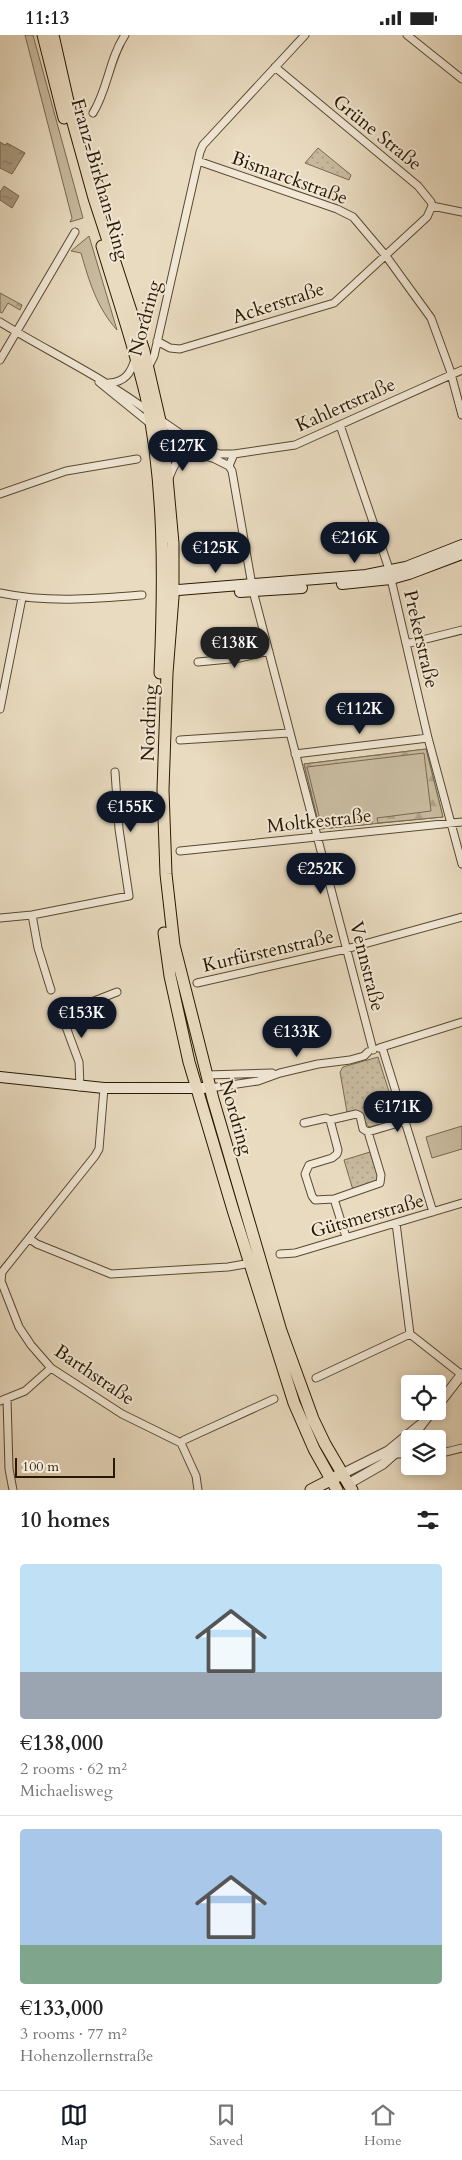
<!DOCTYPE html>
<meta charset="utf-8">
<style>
body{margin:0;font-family:Cardo,serif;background:#f6f6f6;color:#222;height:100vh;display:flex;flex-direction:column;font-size:19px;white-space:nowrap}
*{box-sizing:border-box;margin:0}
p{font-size:16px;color:#767676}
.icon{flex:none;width:28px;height:28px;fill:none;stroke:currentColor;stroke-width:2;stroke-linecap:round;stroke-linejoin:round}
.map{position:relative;height:1455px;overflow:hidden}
.panel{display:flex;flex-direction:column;background:#fff;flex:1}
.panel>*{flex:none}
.buttons{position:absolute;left:401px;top:1340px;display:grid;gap:10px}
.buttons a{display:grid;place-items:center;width:45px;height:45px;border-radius:5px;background:#fff;box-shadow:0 2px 8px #0003;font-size:25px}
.scale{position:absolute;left:15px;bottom:12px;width:100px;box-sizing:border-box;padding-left:5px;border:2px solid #291800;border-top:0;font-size:14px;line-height:18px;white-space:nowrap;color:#291800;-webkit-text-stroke:4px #f1e8d6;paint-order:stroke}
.price{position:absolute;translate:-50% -42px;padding:0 11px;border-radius:18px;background:#111827;color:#fff;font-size:16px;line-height:32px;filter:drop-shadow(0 1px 2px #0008)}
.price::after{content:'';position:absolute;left:50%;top:30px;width:15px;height:11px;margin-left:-8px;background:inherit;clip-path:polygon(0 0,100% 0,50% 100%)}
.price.active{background:#222;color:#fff}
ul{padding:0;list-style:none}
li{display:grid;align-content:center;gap:10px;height:265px;padding:0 20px}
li+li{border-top:1px solid #e0e0e0}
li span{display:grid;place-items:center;height:155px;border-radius:5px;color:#555}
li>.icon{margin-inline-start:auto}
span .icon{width:90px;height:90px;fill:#fffc;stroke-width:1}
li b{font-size:21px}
h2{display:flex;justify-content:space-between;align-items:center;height:60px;padding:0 20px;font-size:21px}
.status{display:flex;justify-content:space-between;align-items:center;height:35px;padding:0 25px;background:#fff;direction:ltr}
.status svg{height:14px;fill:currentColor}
.menu{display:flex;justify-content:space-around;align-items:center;height:70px;border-top:1px solid #e0e0e0;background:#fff;font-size:14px;color:#767676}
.menu a{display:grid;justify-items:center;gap:2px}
.menu .active{color:#111827}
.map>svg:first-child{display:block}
.grass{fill:#c8ba9f;stroke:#786950}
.forest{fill:url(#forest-firs);stroke:#786950}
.park{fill:url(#park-dots);stroke:#786950}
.water{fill:url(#water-ripples);stroke:#75654c}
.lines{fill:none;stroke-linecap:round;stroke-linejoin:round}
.minor-casing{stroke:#594930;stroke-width:9}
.tertiary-casing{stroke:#594930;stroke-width:11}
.secondary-casing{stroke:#291800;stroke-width:12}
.primary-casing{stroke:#291800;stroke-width:13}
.minor{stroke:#f1e8d6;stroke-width:7}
.tertiary{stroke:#f1e8d6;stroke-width:9}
.secondary{stroke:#f1e8d6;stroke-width:10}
.primary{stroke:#e9dbc0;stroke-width:11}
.labels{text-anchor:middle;stroke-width:4;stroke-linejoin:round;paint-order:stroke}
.street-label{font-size:19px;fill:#291800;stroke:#f1e8d6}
</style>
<div class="status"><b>11:13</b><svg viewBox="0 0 49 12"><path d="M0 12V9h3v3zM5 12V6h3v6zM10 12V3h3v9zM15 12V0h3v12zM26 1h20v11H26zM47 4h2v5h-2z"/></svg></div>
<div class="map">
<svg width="462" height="1455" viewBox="0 0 462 1455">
<defs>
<pattern id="forest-firs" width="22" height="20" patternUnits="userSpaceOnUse" patternTransform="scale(1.25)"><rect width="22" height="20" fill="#c8ba9f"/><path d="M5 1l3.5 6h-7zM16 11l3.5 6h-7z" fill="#ac9f87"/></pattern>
<pattern id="park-dots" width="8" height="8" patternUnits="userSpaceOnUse" patternTransform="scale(1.25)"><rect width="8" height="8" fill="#c8ba9f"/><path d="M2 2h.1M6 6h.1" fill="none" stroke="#ac9f87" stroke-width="1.8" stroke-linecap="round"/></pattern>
<pattern id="water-ripples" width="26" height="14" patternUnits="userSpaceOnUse" patternTransform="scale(1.25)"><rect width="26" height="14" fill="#a8997f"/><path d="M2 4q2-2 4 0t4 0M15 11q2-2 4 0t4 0" fill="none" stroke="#897c66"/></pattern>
</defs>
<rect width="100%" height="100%" fill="#e9dbc0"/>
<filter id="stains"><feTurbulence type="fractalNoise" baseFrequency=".004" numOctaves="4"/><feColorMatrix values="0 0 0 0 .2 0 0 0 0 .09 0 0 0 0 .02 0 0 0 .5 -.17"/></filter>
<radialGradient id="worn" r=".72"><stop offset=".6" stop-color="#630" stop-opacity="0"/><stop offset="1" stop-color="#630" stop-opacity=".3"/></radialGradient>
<path class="grass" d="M25 0H33L83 183 70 187 72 183Z
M89 201 117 295C97 273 89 246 81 218L71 216Z
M426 714 443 782 320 794 304 729Z
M462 1091V1114L432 1123 426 1102Z"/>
<path class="forest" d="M0 258 22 270 20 275 8 268 2 278 0 277Z
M426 714 443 782 378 788 377 783 431 776 424 718 307 732 321 789 372 783V789L320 794 304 729Z"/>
<path class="park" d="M318 113 351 140 349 145 305 128Z
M378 1022 398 1085 369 1092 357 1078 347 1077 340 1037 343 1032Z
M370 1117 378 1142 377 1146 353 1155 344 1125Z"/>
<path class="water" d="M0 107 5 110 7 108 25 118 12 139 0 133Z
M4 151 19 161 12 173 0 165V157Z"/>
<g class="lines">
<g class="minor-casing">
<path id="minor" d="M407 0 462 44
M275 32 418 151 431 167 432 171
M93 78C108 54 109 24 125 0
M198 126 337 174 353 182 386 221 431 283 450 335 462 380
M432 171 462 177
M0 287C49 317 102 342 148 376
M157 306 170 313 180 314 334 268 427 182 432 171
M0 325 75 197
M148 333 154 321 200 117 203 110 305 0
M99 347 152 390
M109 348C125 347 131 338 135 324
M159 384 197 410 219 419H234L295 410 462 335
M340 390 388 531 428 703 462 829
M163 399 185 415 215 424 229 431
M234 419 229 431 232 436 253 556 373 1015
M169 443C174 430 178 420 192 419
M0 459 66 436 137 424
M0 558C47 568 94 564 142 560
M406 609 462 595
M198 627 240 623 269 616
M0 674 22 563
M180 705 289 698
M295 719 428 703
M180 816 462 787
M32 880 38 913 51 955
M0 883 32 880 129 861 119 794 115 737
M197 948 346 914 462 882
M59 973 79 1027 80 1052
M61 979 117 957
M382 1012 433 1177
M379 1013 462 987
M207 1040 272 1038
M104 1053 99 1114 95 1121 2 1237 1 1246 19 1292 31 1310 51 1333 122 1379 181 1408 196 1441 198 1455
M210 1053 258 1046 280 1038 318 1029 350 1025 364 1021 368 1017
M330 1085 338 1115 337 1119 332 1123 309 1130 305 1139 312 1161 315 1165 334 1164
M304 1088 326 1083 330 1085 356 1079 360 1081 363 1094 368 1097 381 1140 380 1148 334 1164 346 1202
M368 1097 405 1086
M396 1188 410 1299 462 1340
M30 1204 37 1209 111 1239 228 1232 251 1228
M280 1219 295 1218 462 1168
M316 1343 410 1299
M7 1364 9 1434 13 1455
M0 1366 25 1356 51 1333
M181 1408 184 1405 274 1364
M395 1419H410
M438 1419 462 1413"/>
</g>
<g class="tertiary-casing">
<path id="tertiary" d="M438 1370 462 1339
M418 1394 432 1376
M342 1439 388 1416 420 1390
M348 1449 383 1429 410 1405"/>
</g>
<g class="secondary-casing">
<path id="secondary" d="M342 549 391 544 409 539 462 519
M166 556 366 540 406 532 462 510
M240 557 302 553
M0 1042 104 1053H204"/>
</g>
<g class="primary-casing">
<path id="primary" d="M43 0 64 83
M53 0 72 84 94 163 144 316 163 399 173 508V562L167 638 163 755 166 839 174 910 213 1064 281 1296 313 1384 325 1409 352 1455
M102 211C117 261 134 310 146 361 165 450 164 547 160 638
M164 898 170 941 189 1027 233 1175 294 1368 314 1414 337 1455
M311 1455 338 1441"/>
</g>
<use href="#minor" class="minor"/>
<use href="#tertiary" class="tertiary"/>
<use href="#secondary" class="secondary"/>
<use href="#primary" class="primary"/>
</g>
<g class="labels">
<g class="street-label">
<text transform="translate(378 97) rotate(39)" y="7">Grüne Straße</text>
<text transform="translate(290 142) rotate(20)" y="7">Bismarckstraße</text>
<text transform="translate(101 144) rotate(74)" y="7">Franz-Birkhan-Ring</text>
<text transform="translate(278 267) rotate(-18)" y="7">Ackerstraße</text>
<text transform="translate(144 283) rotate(-75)" y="7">Nordring</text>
<text transform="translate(345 369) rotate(-24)" y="7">Kahlertstraße</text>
<text transform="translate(422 604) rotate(77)" y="7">Prekerstraße</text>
<text transform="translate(148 688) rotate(-88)" y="7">Nordring</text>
<text transform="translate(319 785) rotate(-6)" y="7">Moltkestraße</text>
<text transform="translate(268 915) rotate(-13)" y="7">Kurfürstenstraße</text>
<text transform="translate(368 931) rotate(76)" y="7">Vennstraße</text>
<text transform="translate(237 1082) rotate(74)" y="7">Nordring</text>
<text transform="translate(367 1180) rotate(-16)" y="7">Gütsmerstraße</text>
<text transform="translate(95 1339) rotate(34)" y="7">Barthstraße</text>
</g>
</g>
<rect width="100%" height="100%" filter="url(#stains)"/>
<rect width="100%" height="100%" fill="url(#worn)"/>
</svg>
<div class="buttons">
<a><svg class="icon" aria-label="locate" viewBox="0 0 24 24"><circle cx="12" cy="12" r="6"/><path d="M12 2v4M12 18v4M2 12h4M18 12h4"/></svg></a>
<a><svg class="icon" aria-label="layers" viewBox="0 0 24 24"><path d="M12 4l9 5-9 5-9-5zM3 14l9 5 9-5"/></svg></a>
</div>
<div class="scale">100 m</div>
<b class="price" style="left:183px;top:437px">€127K</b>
<b class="price" style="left:355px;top:529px">€216K</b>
<b class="price" style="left:216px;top:539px">€125K</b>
<b class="price active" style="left:235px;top:634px">€138K</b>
<b class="price" style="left:360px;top:700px">€112K</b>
<b class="price" style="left:131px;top:798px">€155K</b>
<b class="price" style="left:321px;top:860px">€252K</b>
<b class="price" style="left:82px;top:1004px">€153K</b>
<b class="price" style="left:297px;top:1023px">€133K</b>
<b class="price" style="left:398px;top:1098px">€171K</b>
</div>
<section class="panel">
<h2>10 homes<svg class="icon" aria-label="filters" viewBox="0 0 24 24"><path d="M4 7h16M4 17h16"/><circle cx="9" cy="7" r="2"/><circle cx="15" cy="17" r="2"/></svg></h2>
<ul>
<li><span style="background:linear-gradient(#bfe0f5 70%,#9aa5b1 0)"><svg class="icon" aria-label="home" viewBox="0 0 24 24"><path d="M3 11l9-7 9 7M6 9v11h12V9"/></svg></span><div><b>€138,000</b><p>2 rooms · 62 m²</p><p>Michaelisweg</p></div></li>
<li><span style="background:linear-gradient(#a9c7e8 75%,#7fa58c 0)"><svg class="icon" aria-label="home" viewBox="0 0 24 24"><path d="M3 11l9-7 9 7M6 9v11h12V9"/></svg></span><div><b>€133,000</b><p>3 rooms · 77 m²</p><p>Hohenzollernstraße</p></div></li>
</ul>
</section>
<nav class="menu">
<a class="active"><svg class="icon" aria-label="map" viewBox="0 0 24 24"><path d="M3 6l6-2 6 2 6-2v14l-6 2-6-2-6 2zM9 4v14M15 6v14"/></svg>Map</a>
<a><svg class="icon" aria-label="saved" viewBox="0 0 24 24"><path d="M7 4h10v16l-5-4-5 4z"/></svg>Saved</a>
<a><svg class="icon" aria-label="home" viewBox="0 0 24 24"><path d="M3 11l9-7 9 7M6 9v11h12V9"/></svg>Home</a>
</nav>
